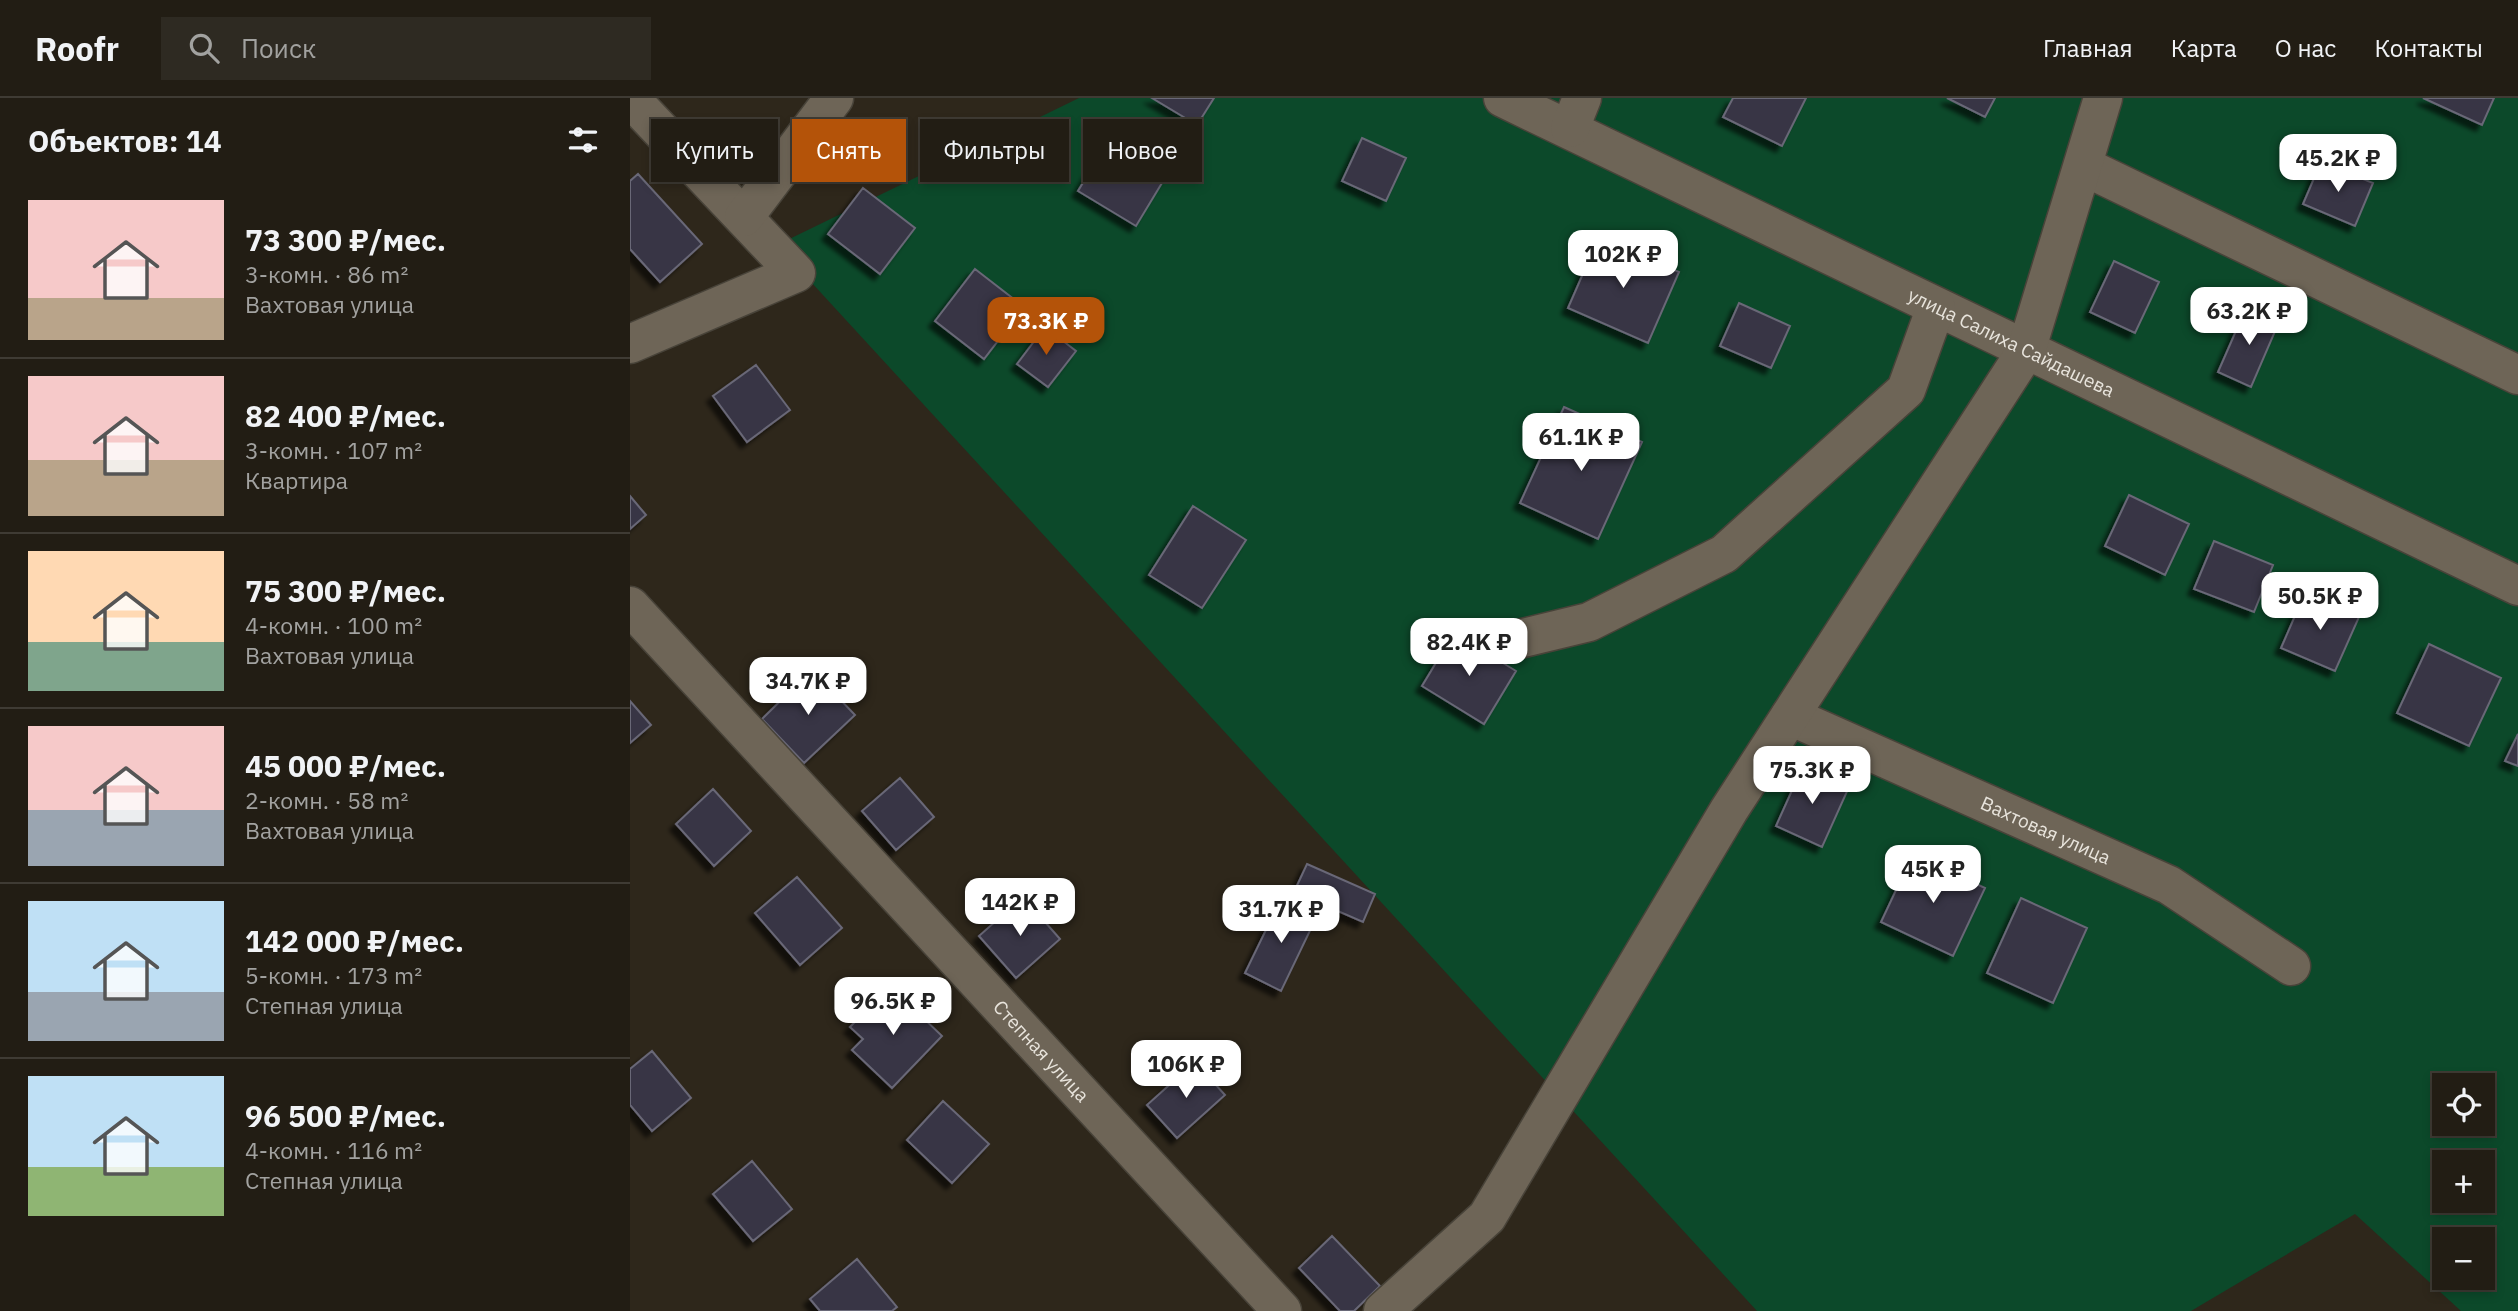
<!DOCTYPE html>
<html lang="ru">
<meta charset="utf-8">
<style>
body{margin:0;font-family:"IBM Plex Sans",sans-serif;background:#2e2a22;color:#f1f3f6;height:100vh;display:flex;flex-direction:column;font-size:26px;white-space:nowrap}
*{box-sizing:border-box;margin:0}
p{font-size:23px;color:#a2a2a0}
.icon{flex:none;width:38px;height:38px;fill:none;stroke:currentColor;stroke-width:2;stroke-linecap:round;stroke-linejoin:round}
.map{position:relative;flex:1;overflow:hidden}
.drawer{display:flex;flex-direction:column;background:#221d14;width:630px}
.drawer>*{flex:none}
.top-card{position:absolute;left:21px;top:21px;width:665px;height:63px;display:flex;gap:14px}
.controls{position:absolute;left:1802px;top:975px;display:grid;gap:14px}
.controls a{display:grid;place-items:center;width:63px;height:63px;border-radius:0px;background:#221d14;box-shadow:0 4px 10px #0003,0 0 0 2px #3f3b34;font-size:35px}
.price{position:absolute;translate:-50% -60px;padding:0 16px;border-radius:14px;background:#fff;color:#222;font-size:23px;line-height:46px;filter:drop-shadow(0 2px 4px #0008)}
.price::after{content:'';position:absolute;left:50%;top:42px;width:21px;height:16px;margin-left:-10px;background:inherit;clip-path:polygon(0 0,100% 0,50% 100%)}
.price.active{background:#b45309;color:#fff}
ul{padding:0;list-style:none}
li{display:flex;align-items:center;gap:21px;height:175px;padding:0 28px}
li+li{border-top:2px solid #3f3b34}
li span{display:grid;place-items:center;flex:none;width:196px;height:140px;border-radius:0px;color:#555}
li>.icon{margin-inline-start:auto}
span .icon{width:84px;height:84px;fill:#fffc;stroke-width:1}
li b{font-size:30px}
h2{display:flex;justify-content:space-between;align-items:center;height:84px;padding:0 28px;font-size:30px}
.chip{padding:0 24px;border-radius:0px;background:#221d14;box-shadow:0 4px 10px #0003,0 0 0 2px #3f3b34;font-size:24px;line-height:63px}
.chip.active{background:#b45309;color:#fff}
header{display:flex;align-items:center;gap:42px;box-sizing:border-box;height:98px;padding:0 35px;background:#221d14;border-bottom:2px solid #3f3b34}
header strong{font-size:33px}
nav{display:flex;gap:38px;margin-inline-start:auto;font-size:24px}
.search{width:490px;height:63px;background:#2e2a22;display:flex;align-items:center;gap:18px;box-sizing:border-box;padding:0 24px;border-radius:0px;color:#a2a2a0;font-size:26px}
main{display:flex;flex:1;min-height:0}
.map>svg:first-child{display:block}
.green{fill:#0c492a;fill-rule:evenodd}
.building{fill:#373644;stroke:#696777;stroke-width:2;filter:url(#shadow)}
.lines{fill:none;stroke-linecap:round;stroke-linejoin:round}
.minor-casing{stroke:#484339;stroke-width:41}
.minor{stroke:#6e6557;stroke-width:38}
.labels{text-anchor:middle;stroke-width:5;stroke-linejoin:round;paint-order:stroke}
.street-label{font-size:19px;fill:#e8e4dc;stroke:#2e271b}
</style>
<header>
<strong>Roofr</strong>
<div class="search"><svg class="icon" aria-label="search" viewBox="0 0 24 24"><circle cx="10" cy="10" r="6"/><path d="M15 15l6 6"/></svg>Поиск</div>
<nav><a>Главная</a><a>Карта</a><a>О нас</a><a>Контакты</a></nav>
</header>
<main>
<section class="drawer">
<h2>Объектов: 14<svg class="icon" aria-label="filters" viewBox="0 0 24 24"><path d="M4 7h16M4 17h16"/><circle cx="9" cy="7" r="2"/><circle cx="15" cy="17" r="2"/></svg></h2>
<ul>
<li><span style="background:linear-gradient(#f6c9c9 70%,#b9a48a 0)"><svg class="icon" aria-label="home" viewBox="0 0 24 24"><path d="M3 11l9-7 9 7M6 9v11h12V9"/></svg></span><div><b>73 300 ₽/мес.</b><p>3-комн. · 86 m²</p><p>Вахтовая улица</p></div></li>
<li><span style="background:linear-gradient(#f6c9c9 60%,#b9a48a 0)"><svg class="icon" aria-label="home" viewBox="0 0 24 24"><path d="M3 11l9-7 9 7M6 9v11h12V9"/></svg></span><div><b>82 400 ₽/мес.</b><p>3-комн. · 107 m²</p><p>Квартира</p></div></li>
<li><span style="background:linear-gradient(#ffd9b3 65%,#7fa58c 0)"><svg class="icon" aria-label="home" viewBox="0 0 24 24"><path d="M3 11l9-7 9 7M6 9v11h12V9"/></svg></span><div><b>75 300 ₽/мес.</b><p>4-комн. · 100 m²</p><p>Вахтовая улица</p></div></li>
<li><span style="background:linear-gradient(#f6c9c9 60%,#9aa5b1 0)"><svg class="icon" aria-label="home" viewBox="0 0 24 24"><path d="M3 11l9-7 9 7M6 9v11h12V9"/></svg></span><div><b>45 000 ₽/мес.</b><p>2-комн. · 58 m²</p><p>Вахтовая улица</p></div></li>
<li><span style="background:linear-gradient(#bfe0f5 65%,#9aa5b1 0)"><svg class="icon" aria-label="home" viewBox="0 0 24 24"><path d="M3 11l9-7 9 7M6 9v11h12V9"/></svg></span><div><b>142 000 ₽/мес.</b><p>5-комн. · 173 m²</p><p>Степная улица</p></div></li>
<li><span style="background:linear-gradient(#bfe0f5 65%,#8fb573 0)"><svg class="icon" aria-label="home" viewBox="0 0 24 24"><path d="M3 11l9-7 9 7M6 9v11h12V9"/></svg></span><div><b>96 500 ₽/мес.</b><p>4-комн. · 116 m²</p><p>Степная улица</p></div></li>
</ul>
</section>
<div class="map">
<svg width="1888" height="1213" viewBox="0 0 1888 1213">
<defs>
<filter id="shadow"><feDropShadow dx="-6" dy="6" stdDeviation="2" flood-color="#0009"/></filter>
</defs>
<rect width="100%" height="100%" fill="#2e271b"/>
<path class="green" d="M449 0H1888V1213H1831L1725 1116 1561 1213H1127L147 147ZM1815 987H1853V1026H1815ZM1815 1064H1853V1102H1815ZM1815 1141H1853V1180H1815Z"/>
<path class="building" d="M522 0H584L567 27Z
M1103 0H1176L1152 48 1093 19Z
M1317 0H1365L1355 19Z
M1793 0H1864L1852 27Z
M486 30 544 65 506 128 448 93Z
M732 40 776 60 756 103 712 83Z
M1691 64 1743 85 1725 128 1673 106Z
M8 76 72 146 30 184 0 151V83Z
M233 90 285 130 250 176 198 136Z
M969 139 1049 174 1018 245 938 210Z
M1484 163 1529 184 1505 235 1460 214Z
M345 171 394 209 354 261 305 223Z
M1109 205 1160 228 1141 270 1090 248Z
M1616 210 1649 224 1621 289 1588 274Z
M415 229 446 253 418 289 387 266Z
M126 267 160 312 117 344 83 298Z
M934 309 1012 344 968 441 890 405Z
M1499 397 1559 426 1535 477 1475 448Z
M0 398 16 417 0 431Z
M563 408 616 442 572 510 519 477Z
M1584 443 1643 467 1624 514 1564 491Z
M1675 495 1729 519 1705 573 1651 550Z
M824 535 886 573 854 626 792 588Z
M1799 546 1871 580 1839 648 1767 615Z
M182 572 225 617 174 665 132 621Z
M0 603 21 627 0 645Z
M1888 636V668L1875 663Z
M1173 668 1219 689 1192 749 1146 728Z
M270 680 304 719 266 752 232 713Z
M83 691 121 733 84 768 46 726Z
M1283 756 1355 790 1323 858 1251 824Z
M677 766 745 796 733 824 664 794Z
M167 779 212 830 170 867 125 815Z
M393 799 430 841 386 880 349 838Z
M1391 800 1457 830 1423 905 1357 875Z
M651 801 687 818 651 893 615 875Z
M260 888 312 938 262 990 222 952 233 941 220 929Z
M22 953 61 1000 22 1033 0 1007V971Z
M565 964 595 997 547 1040 517 1007Z
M313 1003 359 1046 322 1085 277 1042Z
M122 1063 162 1111 123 1143 83 1096Z
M702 1138 750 1188 724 1213H710L669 1170Z
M227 1161 267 1209 262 1213H190L180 1201Z"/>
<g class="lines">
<g class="minor-casing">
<g id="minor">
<path d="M0 0 166 175 0 246"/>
<path id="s1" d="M873 0 1888 488"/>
<path d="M940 30 952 0"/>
<path d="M1453 68 1888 277"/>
<path d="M114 119 204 0"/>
<path id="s2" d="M0 508 652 1213"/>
<path d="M889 541 959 524 1094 456 1276 292 1306 209"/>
<path id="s3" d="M1160 618 1539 787 1661 868"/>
<path d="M753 1213 857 1119 1099 712 1396 253 1473 0"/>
</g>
</g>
<use href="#minor" class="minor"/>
</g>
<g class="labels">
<g class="street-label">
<text dy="7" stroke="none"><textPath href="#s1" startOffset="564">улица Салиха Сайдашева</textPath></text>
<text dy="7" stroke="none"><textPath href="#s3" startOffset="280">Вахтовая улица</textPath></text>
<text dy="7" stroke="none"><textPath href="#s2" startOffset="606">Степная улица</textPath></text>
</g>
</g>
</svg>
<div class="controls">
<a><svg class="icon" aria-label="locate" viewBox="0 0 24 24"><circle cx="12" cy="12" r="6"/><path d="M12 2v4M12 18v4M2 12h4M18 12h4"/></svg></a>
<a>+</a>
<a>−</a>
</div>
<b class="price" style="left:1708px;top:96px">45.2K ₽</b>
<b class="price" style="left:993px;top:192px">102K ₽</b>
<b class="price" style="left:1619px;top:249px">63.2K ₽</b>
<b class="price active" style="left:416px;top:259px">73.3K ₽</b>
<b class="price" style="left:951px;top:375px">61.1K ₽</b>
<b class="price" style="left:1690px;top:534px">50.5K ₽</b>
<b class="price" style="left:839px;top:580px">82.4K ₽</b>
<b class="price" style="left:178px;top:619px">34.7K ₽</b>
<b class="price" style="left:1182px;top:708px">75.3K ₽</b>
<b class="price" style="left:1303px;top:807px">45K ₽</b>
<b class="price" style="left:390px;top:840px">142K ₽</b>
<b class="price" style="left:651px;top:847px">31.7K ₽</b>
<b class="price" style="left:263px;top:939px">96.5K ₽</b>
<b class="price" style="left:556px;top:1002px">106K ₽</b>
<div class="top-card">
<a class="chip">Купить</a>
<a class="chip active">Снять</a>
<a class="chip">Фильтры</a>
<a class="chip">Новое</a>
</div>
</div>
</main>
